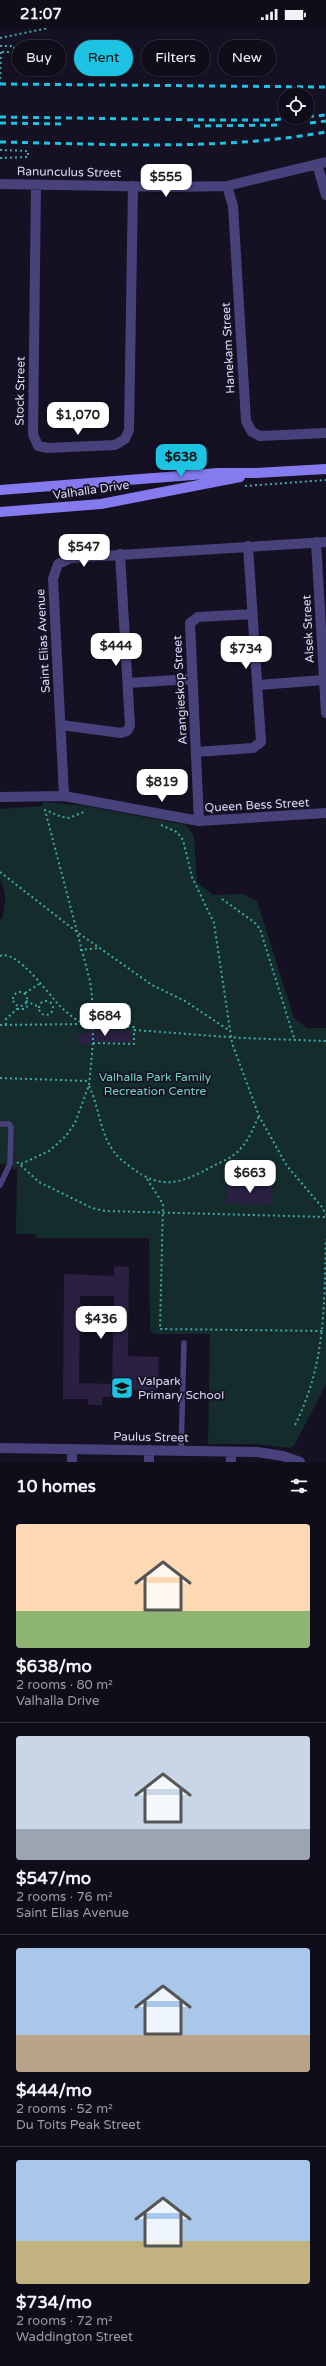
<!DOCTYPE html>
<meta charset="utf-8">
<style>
body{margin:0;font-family:"Varela Round",sans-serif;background:#191623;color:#f1f3f6;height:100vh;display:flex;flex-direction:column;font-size:15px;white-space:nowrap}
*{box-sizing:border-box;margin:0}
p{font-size:13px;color:#9c9ca2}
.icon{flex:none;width:22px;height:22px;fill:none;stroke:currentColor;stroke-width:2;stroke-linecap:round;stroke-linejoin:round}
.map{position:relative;height:1434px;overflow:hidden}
.sheet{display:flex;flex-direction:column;background:#100d1a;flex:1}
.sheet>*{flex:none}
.hud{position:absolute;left:12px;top:12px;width:302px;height:36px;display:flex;gap:8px}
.controls{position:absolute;left:278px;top:60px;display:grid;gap:8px}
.controls a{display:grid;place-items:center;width:36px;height:36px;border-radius:50%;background:#100d1a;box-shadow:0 1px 3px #0004,0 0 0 1px #302d39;font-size:20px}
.price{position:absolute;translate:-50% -34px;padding:0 9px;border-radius:8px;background:#fff;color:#222;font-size:13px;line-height:26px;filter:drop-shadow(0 1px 2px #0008)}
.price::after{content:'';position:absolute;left:50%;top:24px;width:12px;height:9px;margin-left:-6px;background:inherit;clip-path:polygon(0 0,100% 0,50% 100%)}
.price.on{background:#1cc3e3;color:#111}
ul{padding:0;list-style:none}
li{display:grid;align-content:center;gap:8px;height:212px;padding:0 16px}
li+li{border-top:1px solid #302d39}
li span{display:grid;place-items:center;height:124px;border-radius:4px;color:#555}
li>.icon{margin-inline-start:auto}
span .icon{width:72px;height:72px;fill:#fffc;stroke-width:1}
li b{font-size:17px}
h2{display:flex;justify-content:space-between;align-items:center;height:48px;padding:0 16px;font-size:17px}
.tag{padding:0 14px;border-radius:18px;background:#100d1a;box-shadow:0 1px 3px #0004,0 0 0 1px #302d39;font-size:14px;line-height:36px}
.tag.on{background:#1cc3e3;color:#111}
.status{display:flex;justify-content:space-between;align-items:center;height:28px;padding:0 20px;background:#100d1a;direction:ltr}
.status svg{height:11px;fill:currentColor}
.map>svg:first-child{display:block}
.green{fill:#152c2c}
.building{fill:#292042;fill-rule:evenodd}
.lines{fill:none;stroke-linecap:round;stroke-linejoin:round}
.path{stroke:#3ea9a9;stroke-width:2;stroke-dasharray:2 3;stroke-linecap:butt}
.lane{stroke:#48427c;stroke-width:5.5}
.street{stroke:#48427c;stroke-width:10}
.secondary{stroke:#857bef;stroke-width:10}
.rail{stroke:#1cc3e3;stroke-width:3;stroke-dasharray:6 5;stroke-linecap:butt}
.labels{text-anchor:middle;stroke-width:3.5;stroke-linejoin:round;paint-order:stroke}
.street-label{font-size:12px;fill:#ded8fa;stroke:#151123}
.park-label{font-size:12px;fill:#6dd2bf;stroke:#151123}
.poi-label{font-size:12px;fill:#ded8fa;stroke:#151123;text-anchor:start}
</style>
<div class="status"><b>21:07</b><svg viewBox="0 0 49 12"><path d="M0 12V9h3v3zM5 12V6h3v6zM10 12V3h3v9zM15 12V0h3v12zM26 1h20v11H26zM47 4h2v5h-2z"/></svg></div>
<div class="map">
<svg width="326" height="1434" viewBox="0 0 326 1434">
<rect width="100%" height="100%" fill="#151123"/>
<path class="green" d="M44 774 86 778 186 797 194 808 197 854 213 867 243 866 257 873 294 990 307 1000H326V1356L294 1418 289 1420 254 1416H208L210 1306H155L150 1303 149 1210H36L35 1206H16L17 1141H13L12 1136H0V891H2C5 878 8 864 0 853V781L41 778Z"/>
<path class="building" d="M85 1003H132V1015L91 1013V1017L77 1016V1006H85Z
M227 1155 273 1156 272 1176 226 1175Z
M114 1238 129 1239 128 1328 159 1329 158 1362H127V1369H102V1377H88V1371H63L64 1246 114 1248ZM80 1268H114L112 1356 79 1355Z"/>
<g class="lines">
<path class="path" d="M0 10 49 0
M0 18H14V24H0
M0 56 1 24
M0 122 28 123V129L0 130
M245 458 326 452
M161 797 177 804 183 812 192 849 214 895 232 1015 259 1088 287 1138 322 1179 326 1187
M0 844 77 904 152 957 185 973 230 1003
M222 871 254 894 260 901 295 1013
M80 922 99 920
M0 928C16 920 50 968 60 978 68 986 78 994 88 998L134 999V1002
M13 971a7 7 0 1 1 14 0a7 7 0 1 1-14 0Z
M25 965 41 955
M39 980a7 7 0 1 1 14 0a7 7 0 1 1-14 0Z
M26 973 39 979
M17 981H25L29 976
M0 997 83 996
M6 997V991L17 981 16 977
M93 1015 134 1016V1002L242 1010 326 1013
M0 1050 89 1053
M89 1058C99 1078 99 1101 112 1121 117 1129 124 1134 132 1140 162 1163 182 1155 213 1138 223 1133 234 1129 241 1120 249 1112 254 1098 259 1088
M17 1134 39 1154 92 1180 105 1183 326 1189
M21 1136 49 1123 66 1108 75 1095 89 1057 93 1015 92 968 90 953 45 782 62 789 69 790 86 783
M147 1151 163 1176 160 1301 324 1303
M295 1397C326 1335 324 1278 326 1211"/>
<path class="lane" d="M0 1096H9L11 1099 10 1136 0 1157
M181 1423 184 1315"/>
<path class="street" d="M317 136 326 167
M0 156 172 159 227 158 326 134
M36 157 33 406 38 418 48 420 115 417 125 411 129 402 133 158
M227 158 233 178 246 393 252 404 260 408 326 405
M316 514 326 685
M128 655 192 651
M258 657 324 652
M61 697 121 705 127 703 130 698 120 526
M196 724 253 720 261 714 248 518
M64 768 53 551 58 536 71 530 326 514
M0 769 64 768 199 793 326 785
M199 793 190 595 198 589 253 586
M0 1420 257 1424 283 1428 300 1434
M72 1434V1421
M149 1434V1422
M231 1434V1424"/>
<path class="secondary" d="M0 462 218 445H256L326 441
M0 484 101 476 240 449"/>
<path class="rail" d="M0 56 326 59
M0 89 213 92H271L326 87
M0 95 66 96
M310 95 326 93
M194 98 282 97
M0 114C109 116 218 123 326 104"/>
</g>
<defs>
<g id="school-square" transform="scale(1.15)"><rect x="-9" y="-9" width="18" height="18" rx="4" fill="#1cc3e3" stroke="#151123"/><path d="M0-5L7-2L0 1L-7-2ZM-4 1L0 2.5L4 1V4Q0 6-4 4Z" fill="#111"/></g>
</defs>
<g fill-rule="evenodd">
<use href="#school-square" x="122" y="1360"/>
</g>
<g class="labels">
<g class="street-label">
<text transform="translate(69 144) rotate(1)" y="4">Ranunculus Street</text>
<text transform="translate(228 320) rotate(-93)" y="4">Hanekam Street</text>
<text transform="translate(20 363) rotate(-89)" y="4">Stock Street</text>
<text transform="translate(91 462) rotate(-8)" y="4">Valhalla Drive</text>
<text transform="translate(308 601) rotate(-93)" y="4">Alsek Street</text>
<text transform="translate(43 613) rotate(-93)" y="4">Saint Elias Avenue</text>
<text transform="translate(180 662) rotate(-93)" y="4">Arangieskop Street</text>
<text transform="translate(257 777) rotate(-3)" y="4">Queen Bess Street</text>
<text transform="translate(151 1409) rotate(1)" y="4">Paulus Street</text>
</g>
<g class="park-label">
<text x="155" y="1053">Valhalla Park Family<tspan x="155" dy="14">Recreation Centre</tspan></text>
</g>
<g class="poi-label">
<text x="138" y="1357">Valpark<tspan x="138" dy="14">Primary School</tspan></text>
</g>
</g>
</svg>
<div class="controls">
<a><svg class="icon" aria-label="locate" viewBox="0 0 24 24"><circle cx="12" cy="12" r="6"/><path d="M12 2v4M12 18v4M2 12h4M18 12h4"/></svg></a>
</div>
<b class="price" style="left:166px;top:170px">$555</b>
<b class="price" style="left:78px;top:408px">$1,070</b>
<b class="price on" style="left:181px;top:450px">$638</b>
<b class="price" style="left:84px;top:540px">$547</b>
<b class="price" style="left:116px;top:639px">$444</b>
<b class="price" style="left:246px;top:642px">$734</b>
<b class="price" style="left:162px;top:775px">$819</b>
<b class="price" style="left:105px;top:1009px">$684</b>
<b class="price" style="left:250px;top:1166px">$663</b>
<b class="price" style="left:101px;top:1312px">$436</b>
<div class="hud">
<a class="tag">Buy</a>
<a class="tag on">Rent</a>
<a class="tag">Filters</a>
<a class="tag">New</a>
</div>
</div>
<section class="sheet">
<h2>10 homes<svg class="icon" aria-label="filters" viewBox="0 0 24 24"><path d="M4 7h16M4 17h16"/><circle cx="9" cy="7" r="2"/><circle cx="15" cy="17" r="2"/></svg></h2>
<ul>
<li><span style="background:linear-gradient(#ffd9b3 70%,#8fb573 0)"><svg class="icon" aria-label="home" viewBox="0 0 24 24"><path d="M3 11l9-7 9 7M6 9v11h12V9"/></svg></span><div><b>$638/mo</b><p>2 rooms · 80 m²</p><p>Valhalla Drive</p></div></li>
<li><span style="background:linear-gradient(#c9d6e8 75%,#9aa5b1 0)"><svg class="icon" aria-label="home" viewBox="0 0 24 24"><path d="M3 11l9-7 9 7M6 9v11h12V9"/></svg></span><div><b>$547/mo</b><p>2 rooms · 76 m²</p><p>Saint Elias Avenue</p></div></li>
<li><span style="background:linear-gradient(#a9c7e8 70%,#b9a48a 0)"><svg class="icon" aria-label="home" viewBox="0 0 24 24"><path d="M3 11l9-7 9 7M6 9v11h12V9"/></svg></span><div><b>$444/mo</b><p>2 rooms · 52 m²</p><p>Du Toits Peak Street</p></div></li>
<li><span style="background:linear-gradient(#a9c7e8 65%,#c2b280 0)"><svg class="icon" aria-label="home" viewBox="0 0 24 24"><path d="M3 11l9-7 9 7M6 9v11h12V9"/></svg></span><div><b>$734/mo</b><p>2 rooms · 72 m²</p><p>Waddington Street</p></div></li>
</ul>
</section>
